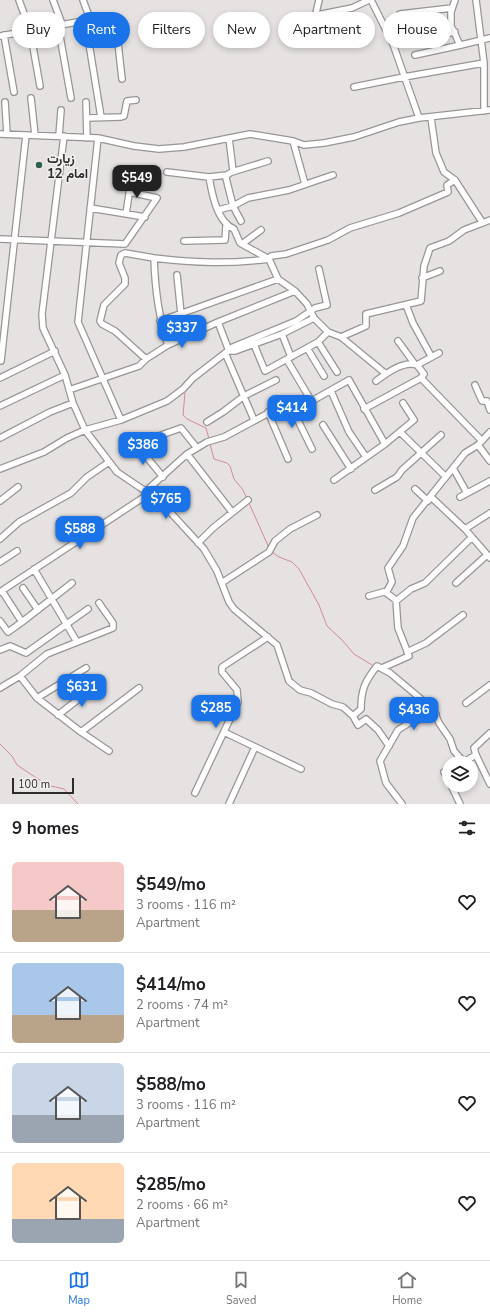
<!DOCTYPE html>
<meta charset="utf-8">
<style>
body{margin:0;font-family:"Nunito Sans",Vazirmatn,sans-serif;background:#f2f2f2;color:#202124;height:100vh;display:flex;flex-direction:column;font-size:15px;white-space:nowrap}
*{box-sizing:border-box;margin:0}
p{font-size:13px;color:#757577}
.icon{flex:none;width:22px;height:22px;fill:none;stroke:currentColor;stroke-width:2;stroke-linecap:round;stroke-linejoin:round}
.map{position:relative;height:804px;overflow:hidden}
.sheet{display:flex;flex-direction:column;background:#fff;flex:1}
.sheet>*{flex:none}
.guide{position:absolute;left:12px;top:12px;width:466px;height:36px;display:flex;gap:8px}
.tools{position:absolute;left:442px;top:756px;display:grid;gap:8px}
.tools a{display:grid;place-items:center;width:36px;height:36px;border-radius:50%;background:#fff;box-shadow:0 2px 6px #0003;font-size:20px}
.scale{position:absolute;left:12px;bottom:10px;width:62px;box-sizing:border-box;padding-left:4px;border:2px solid #2d2b2b;border-top:0;font-size:11px;line-height:14px;white-space:nowrap;color:#2d2b2b;-webkit-text-stroke:3px #f4efef;paint-order:stroke}
.price{position:absolute;translate:-50% -34px;padding:0 9px;border-radius:8px;background:#1a73e8;color:#fff;font-size:13px;line-height:26px;filter:drop-shadow(0 1px 2px #0008)}
.price::after{content:'';position:absolute;left:50%;top:24px;width:12px;height:9px;margin-left:-6px;background:inherit;clip-path:polygon(0 0,100% 0,50% 100%)}
.price.selected{background:#222;color:#fff}
ul{padding:0;list-style:none}
li{display:flex;align-items:center;gap:12px;height:100px;padding:0 12px}
li+li{border-top:1px solid #e0e0e0}
li span{display:grid;place-items:center;flex:none;width:112px;height:80px;border-radius:6px;color:#555}
li>.icon{margin-inline-start:auto}
span .icon{width:48px;height:48px;fill:#fffc;stroke-width:1}
li b{font-size:17px}
h2{display:flex;justify-content:space-between;align-items:center;height:48px;padding:0 12px;font-size:17px}
.tag{padding:0 14px;border-radius:18px;background:#fff;box-shadow:0 2px 6px #0003;font-size:14px;line-height:36px}
.tag.selected{background:#1a73e8;color:#fff}
.menu{display:flex;justify-content:space-around;align-items:center;height:56px;border-top:1px solid #e0e0e0;background:#fff;font-size:11px;color:#757577}
.menu a{display:grid;justify-items:center;gap:2px}
.menu .selected{color:#1a73e8}
.map>svg:first-child{display:block}
.lines{fill:none;stroke-linecap:round;stroke-linejoin:round}
.stream{stroke:#d48b94;stroke-width:1}
.minor-casing{stroke:#999595;stroke-width:8}
.minor{stroke:#fff;stroke-width:5.5}
.poi-dot{fill:#2b6249;stroke:#f4efef;stroke-width:1.5}
.labels{text-anchor:middle;stroke-width:3;stroke-linejoin:round;paint-order:stroke}
.poi-label{font-size:13px;font-weight:bold;fill:#2d2b2b;stroke:#f4efef;text-anchor:start}
</style>
<div class="map">
<svg width="490" height="804" viewBox="0 0 490 804">
<rect width="100%" height="100%" fill="#e6e2e2"/>
<g class="lines">
<path class="stream" d="M185 393 183 415 187 419 206 428 209 439
M210 444 214 459 227 463 230 466 234 479 243 490 247 499
M249 503 269 548
M272 552 279 557 292 562 299 569 319 605 327 626 342 640 354 654 372 665
M394 680 404 688
M0 744 12 756 17 765 47 785 64 789 78 804"/>
<g class="minor-casing">
<path id="minor" d="M19 0 30 30 40 86
M53 0 62 24
M83 0 90 19
M319 0 316 13 317 15 352 8 369 0
M371 0 393 44 419 118
M455 0 451 12V27C456 32 456 41 461 45L490 38
M476 0 484 63V111
M400 14 452 8
M85 19 101 117
M58 25 71 98
M4 35 14 92
M0 36 110 16 118 43 122 79
M393 44 455 32
M415 55 461 45
M354 87 404 77 484 63
M31 98 35 135
M5 102 7 134
M86 102 87 138
M87 118 121 117 124 116 127 101 136 100
M431 118 436 153 444 172 455 180 482 222
M0 134 98 138 134 146 159 149 184 147 250 134 293 141 304 145 324 143 354 137 399 122 419 118 490 110
M59 136 61 110
M64 136 42 314 43 328 65 375 73 403 85 430 117 472 160 501 204 549 217 571 229 602 234 609 277 645 289 681 300 690 311 693 332 704 343 707 353 716 358 725 366 719 378 730 389 746
M98 138 78 322 121 420
M229 138 233 171 227 175 226 178 233 206 241 221
M293 141 305 184
M167 172 209 177 227 175
M232 172 268 161
M209 177C212 194 217 222 234 229L240 243 269 259 271 256 286 254 328 240 350 228 399 213 448 192 447 185 455 180
M90 208 145 217
M218 210 233 206 248 198 289 190 333 175
M126 214 131 181
M0 239 125 244 157 198 129 192
M184 241 225 240 226 226
M242 244 261 230
M177 275 181 314
M422 278 440 271
M295 291 307 304 314 318 328 332 341 337 386 374
M406 305 413 323 431 356
M160 321 278 279
M218 322 229 351H235L282 334 314 318
M282 334 291 357
M341 337 366 326V314L421 301 424 266 430 248 449 241 464 230 490 220
M398 341 414 363
M253 342 265 371 318 342 328 332
M318 342 337 372
M307 348 324 376
M226 355 254 420
M146 359 115 331 102 324 100 321 104 305 125 284V278L119 263 121 255 125 253 154 258
M287 360 312 402
M1 361 26 135
M417 365 439 353
M0 378 55 351
M421 378 482 441
M475 385 482 401H487L490 410
M69 390 139 366 146 359 168 345 218 322 295 291 278 279 269 259C228 264 195 263 154 258 155 289 158 316 168 345
M331 391 349 432 366 457
M0 406 65 375
M364 409 421 378 424 374 417 365C404 360 387 373 376 381
M294 411 349 380 385 444
M268 412 288 459
M207 422 223 412 244 396 276 380
M323 425 351 469
M400 432 446 477
M0 438 50 412 73 403
M478 445 490 461
M187 454 232 512
M453 468 467 493
M0 469 44 452 67 438 85 430 121 420 167 401 183 389 193 378 233 347 296 321 315 308 327 305 319 269
M163 477 136 444 181 428 197 448
M334 480 385 444 414 420 403 403
M415 489 428 501
M375 490 397 477 402 470 441 435
M146 491 187 454 207 442 224 437 289 402 312 449
M431 497 465 529 490 558
M460 497 490 481
M0 501 18 487
M465 529 490 513
M0 539 19 522 71 493 87 477 109 462
M198 543 213 528 248 500
M0 562 17 551
M34 569 77 642
M223 582 269 552 275 541 290 529 317 515
M456 583 487 555
M23 588 38 610
M2 591 22 622 72 583
M0 592 150 493
M369 596 387 591 392 582 388 568 403 546 413 518 465 453 478 445 490 432
M396 601 411 589 425 583 472 537
M0 621 8 632 22 622
M0 650 10 646 26 653 88 609
M407 652 426 643 463 615
M382 668 409 656 398 628 396 600 385 592
M20 676 37 698 81 732 109 751
M0 688 20 676 47 654 113 628V623L99 603
M37 698 86 668
M466 703 490 685
M58 715 94 687
M353 716 361 709C361 690 365 681 377 666L390 673 433 709 439 723 450 739 454 751 464 762
M81 732 139 688
M224 732 301 769
M490 733 474 748 476 755 490 784
M462 763 476 755
M449 770 444 772 449 781
M451 785 460 804
M195 793 238 702 237 690 222 672V667L268 637
M229 804 255 747
M402 804 386 783 380 761 398 730 409 723 436 714"/>
</g>
<use href="#minor" class="minor"/>
</g>
<circle class="poi-dot" cx="39" cy="165" r="4"/>
<g class="labels">
<g class="poi-label">
<text x="47" y="163">زیارت<tspan x="47" dy="15">12 امام</tspan></text>
</g>
</g>
</svg>
<div class="tools">
<a><svg class="icon" aria-label="layers" viewBox="0 0 24 24"><path d="M12 4l9 5-9 5-9-5zM3 14l9 5 9-5"/></svg></a>
</div>
<div class="scale">100 m</div>
<b class="price selected" style="left:137px;top:199px">$549</b>
<b class="price" style="left:182px;top:349px">$337</b>
<b class="price" style="left:292px;top:429px">$414</b>
<b class="price" style="left:143px;top:466px">$386</b>
<b class="price" style="left:166px;top:520px">$765</b>
<b class="price" style="left:80px;top:550px">$588</b>
<b class="price" style="left:82px;top:708px">$631</b>
<b class="price" style="left:216px;top:729px">$285</b>
<b class="price" style="left:414px;top:731px">$436</b>
<div class="guide">
<a class="tag">Buy</a>
<a class="tag selected">Rent</a>
<a class="tag">Filters</a>
<a class="tag">New</a>
<a class="tag">Apartment</a>
<a class="tag">House</a>
</div>
</div>
<section class="sheet">
<h2>9 homes<svg class="icon" aria-label="filters" viewBox="0 0 24 24"><path d="M4 7h16M4 17h16"/><circle cx="9" cy="7" r="2"/><circle cx="15" cy="17" r="2"/></svg></h2>
<ul>
<li><span style="background:linear-gradient(#f6c9c9 60%,#b9a48a 0)"><svg class="icon" aria-label="home" viewBox="0 0 24 24"><path d="M3 11l9-7 9 7M6 9v11h12V9"/></svg></span><div><b>$549/mo</b><p>3 rooms · 116 m²</p><p>Apartment</p></div><svg class="icon" aria-label="heart" viewBox="0 0 24 24"><path d="M12 20l-8-8c-3-5 5-10 8-4 3-6 11-1 8 4z"/></svg></li>
<li><span style="background:linear-gradient(#a9c7e8 65%,#b9a48a 0)"><svg class="icon" aria-label="home" viewBox="0 0 24 24"><path d="M3 11l9-7 9 7M6 9v11h12V9"/></svg></span><div><b>$414/mo</b><p>2 rooms · 74 m²</p><p>Apartment</p></div><svg class="icon" aria-label="heart" viewBox="0 0 24 24"><path d="M12 20l-8-8c-3-5 5-10 8-4 3-6 11-1 8 4z"/></svg></li>
<li><span style="background:linear-gradient(#c9d6e8 65%,#9aa5b1 0)"><svg class="icon" aria-label="home" viewBox="0 0 24 24"><path d="M3 11l9-7 9 7M6 9v11h12V9"/></svg></span><div><b>$588/mo</b><p>3 rooms · 116 m²</p><p>Apartment</p></div><svg class="icon" aria-label="heart" viewBox="0 0 24 24"><path d="M12 20l-8-8c-3-5 5-10 8-4 3-6 11-1 8 4z"/></svg></li>
<li><span style="background:linear-gradient(#ffd9b3 70%,#9aa5b1 0)"><svg class="icon" aria-label="home" viewBox="0 0 24 24"><path d="M3 11l9-7 9 7M6 9v11h12V9"/></svg></span><div><b>$285/mo</b><p>2 rooms · 66 m²</p><p>Apartment</p></div><svg class="icon" aria-label="heart" viewBox="0 0 24 24"><path d="M12 20l-8-8c-3-5 5-10 8-4 3-6 11-1 8 4z"/></svg></li>
</ul>
</section>
<nav class="menu">
<a class="selected"><svg class="icon" aria-label="map" viewBox="0 0 24 24"><path d="M3 6l6-2 6 2 6-2v14l-6 2-6-2-6 2zM9 4v14M15 6v14"/></svg>Map</a>
<a><svg class="icon" aria-label="saved" viewBox="0 0 24 24"><path d="M7 4h10v16l-5-4-5 4z"/></svg>Saved</a>
<a><svg class="icon" aria-label="home" viewBox="0 0 24 24"><path d="M3 11l9-7 9 7M6 9v11h12V9"/></svg>Home</a>
</nav>
